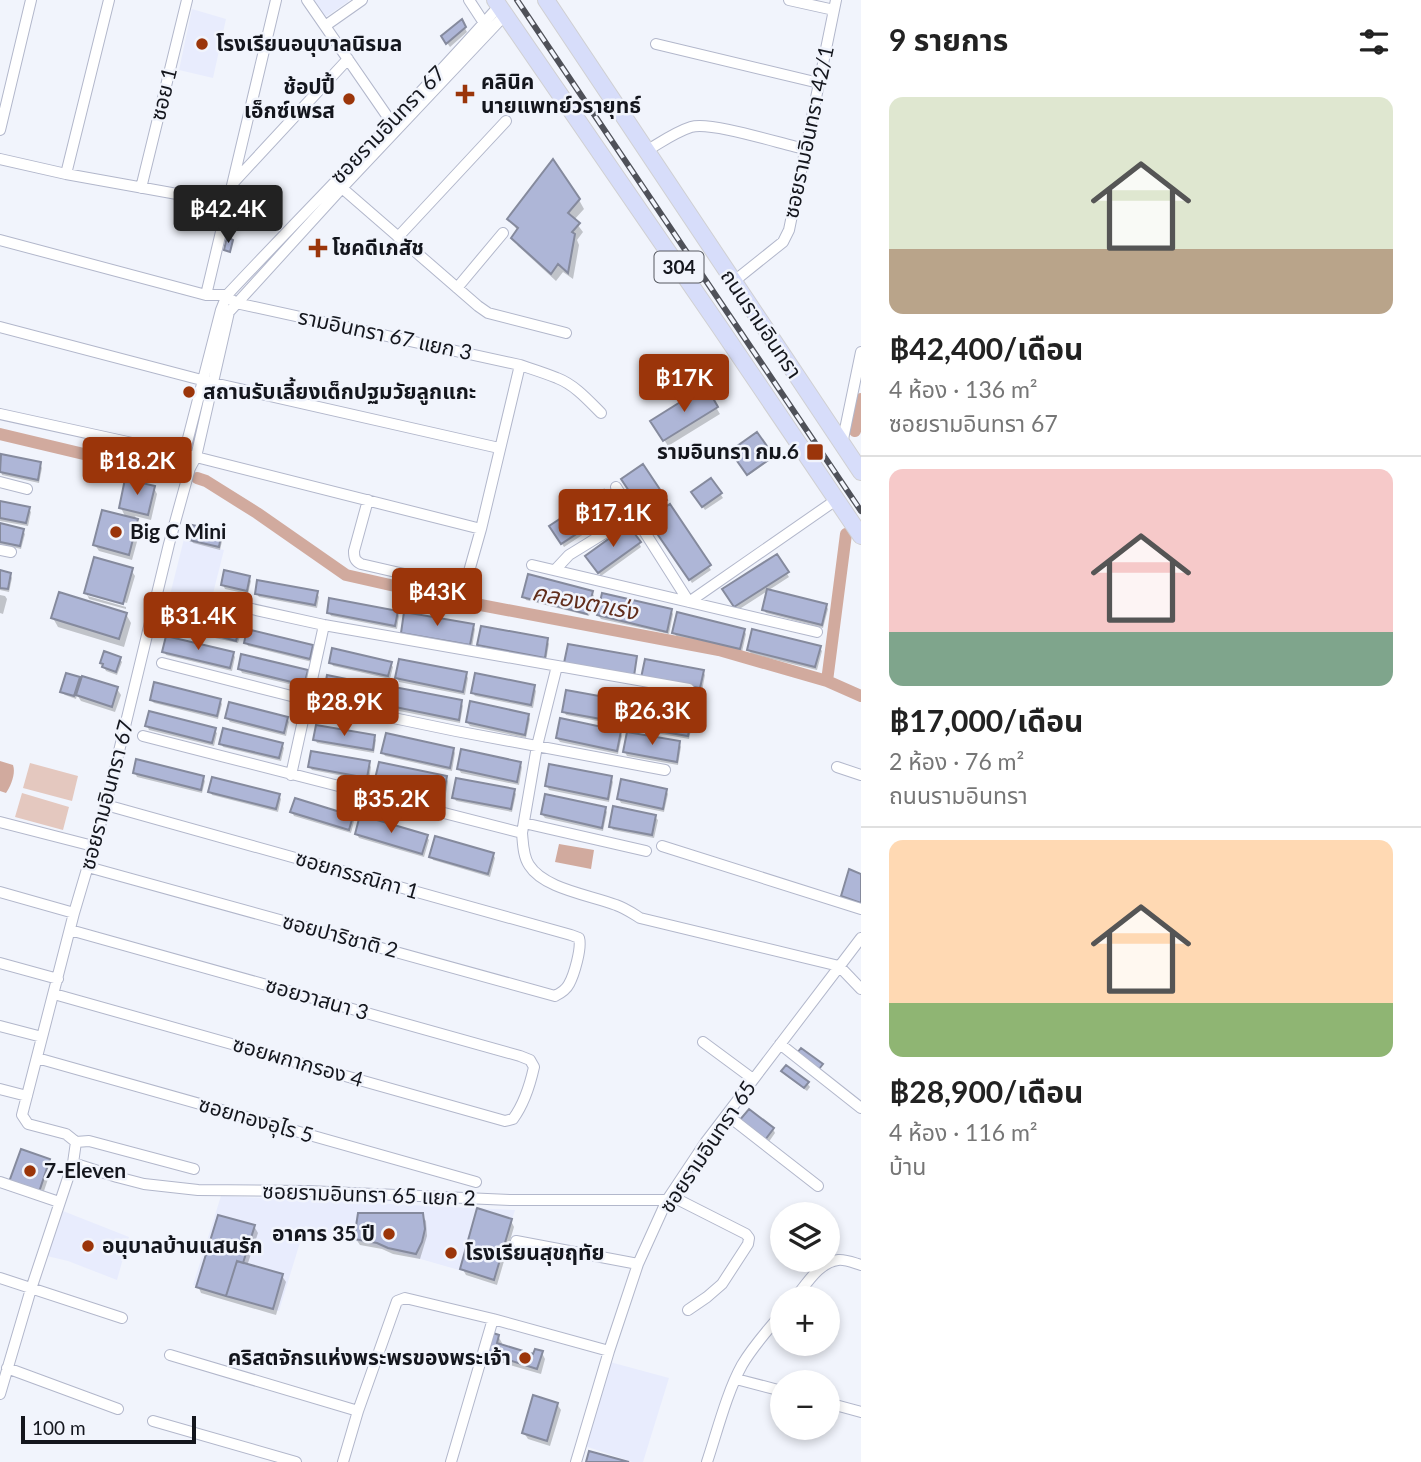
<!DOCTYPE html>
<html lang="th">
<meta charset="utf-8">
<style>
body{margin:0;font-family:Lato,"Noto Sans Thai",sans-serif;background:#f6f6f6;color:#222;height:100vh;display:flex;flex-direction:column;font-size:26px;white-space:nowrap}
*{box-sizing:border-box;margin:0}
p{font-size:23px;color:#767676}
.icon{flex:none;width:38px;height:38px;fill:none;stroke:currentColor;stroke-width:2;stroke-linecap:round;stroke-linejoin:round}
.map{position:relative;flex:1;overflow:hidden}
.details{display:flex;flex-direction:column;background:#fff;width:560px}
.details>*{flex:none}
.controls{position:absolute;left:770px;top:1202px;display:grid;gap:14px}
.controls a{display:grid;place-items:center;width:70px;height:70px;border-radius:50%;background:#fff;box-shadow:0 4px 10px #0003;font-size:35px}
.scale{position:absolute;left:21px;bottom:18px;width:175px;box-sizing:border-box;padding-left:7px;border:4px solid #14161d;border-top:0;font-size:19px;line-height:24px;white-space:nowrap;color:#14161d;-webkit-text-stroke:5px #f1f4fc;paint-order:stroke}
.price{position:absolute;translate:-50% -60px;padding:0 16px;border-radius:7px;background:#9b350a;color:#fff;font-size:23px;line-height:46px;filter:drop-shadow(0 2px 4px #0008)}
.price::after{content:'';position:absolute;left:50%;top:42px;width:21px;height:16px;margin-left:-10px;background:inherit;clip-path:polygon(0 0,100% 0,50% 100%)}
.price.selected{background:#222;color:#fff}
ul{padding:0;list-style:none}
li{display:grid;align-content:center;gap:14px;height:371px;padding:0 28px}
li+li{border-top:2px solid #e0e0e0}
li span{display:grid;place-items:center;height:217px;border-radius:14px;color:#555}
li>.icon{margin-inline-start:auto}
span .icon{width:126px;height:126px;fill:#fffc;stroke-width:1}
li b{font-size:30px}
h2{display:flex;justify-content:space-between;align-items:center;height:84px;padding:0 28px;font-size:30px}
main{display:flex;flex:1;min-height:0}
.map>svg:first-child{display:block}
.built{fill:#e8ecfd}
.garden{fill:#e4c8bf}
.water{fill:#d1aa9e}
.shadow{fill:#0003}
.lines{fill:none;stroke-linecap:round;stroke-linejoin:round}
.canal{stroke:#d1aa9e;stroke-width:12}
.building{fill:#aeb6d7;stroke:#858a9d;stroke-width:2}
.minor-casing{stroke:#b2b7cb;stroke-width:12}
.primary-casing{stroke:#d0d0d2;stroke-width:18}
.minor{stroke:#fff;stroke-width:10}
.primary{stroke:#d7ddfa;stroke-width:16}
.rail-casing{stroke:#4f5159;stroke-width:6}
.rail{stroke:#f1f4fc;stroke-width:3.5;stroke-dasharray:10;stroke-linecap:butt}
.poi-dot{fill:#9b350a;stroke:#f1f4fc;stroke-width:2.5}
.labels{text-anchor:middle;stroke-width:5;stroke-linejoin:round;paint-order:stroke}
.shield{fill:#f1f4fc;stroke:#565960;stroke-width:2}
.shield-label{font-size:19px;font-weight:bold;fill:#14161d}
.poi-label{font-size:21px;font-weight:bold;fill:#14161d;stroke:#f1f4fc;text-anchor:start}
.street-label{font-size:21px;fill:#14161d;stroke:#f1f4fc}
.water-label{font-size:23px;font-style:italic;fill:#612e1d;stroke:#f1f4fc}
</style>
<main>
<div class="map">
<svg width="861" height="1462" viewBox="0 0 861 1462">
<rect width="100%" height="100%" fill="#f1f4fc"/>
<path class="built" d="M312 0H348L349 1 324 18Z
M192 9 226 19 213 78 179 70Z
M184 539 224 550 205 625 165 615Z
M221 1196 515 1210 494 1280 305 1226 279 1311 193 1285Z
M63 1211 129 1237 117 1280 68 1261 47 1256Z
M610 1362 669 1378 643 1462H632L585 1446Z"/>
<path class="garden" d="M30 763 78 776 72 801 23 788Z
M22 793 69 807 63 830 15 817Z"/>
<path class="water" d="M0 761 13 765C16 773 11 786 6 793L0 791Z
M559 844 594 850 591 869 555 862Z"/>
<path class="shadow" d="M461 21 467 32 450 47 443 37Z
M579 200 584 209 574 220 583 232 577 240 579 245 573 279 563 272 556 281 518 246 513 238 518 231 509 219Z
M705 389 720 414 668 446 653 422Z
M757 434 773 458 749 475 732 451Z
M3 456 40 464 42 468 39 483 2 475 0 468Z
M642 466 711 570 692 583 623 479Z
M711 480 723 498 705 510 693 493Z
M154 488 157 494 151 520 135 516 141 527 132 560 99 551 95 545 126 518 121 508Z
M603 493 616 513 564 547 552 527Z
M0 502 28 508 31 512 28 526 0 521Z
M0 525 22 530 25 534 21 549 0 544Z
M221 533 223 537 220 550 193 543 191 540Z
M639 543 641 547 601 576 587 557Z
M776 556 789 577 738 610 724 589Z
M131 570 135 576 127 603 88 592V596L126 607V609L89 599 86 592Z
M0 572 10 574 12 578 9 592 0 590Z
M249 578 251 581 248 594 225 589 223 585Z
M592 592 594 596 589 616 526 600 524 596Z
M256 593H317L319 597 317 608 259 597Z
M0 595 5 596 7 599 3 614 0 613Z
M826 605 828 609 823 628 766 613 764 610Z
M671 610 673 614 669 634 601 619 598 615Z
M329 612 397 613 399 616 397 629 331 616Z
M126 614 131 623 124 647 58 627 53 618Z
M473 626 475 629 472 648 405 636 402 632Z
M238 629 241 633 238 643 215 638 213 634Z
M744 630 746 634 742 652 676 636 674 632Z
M547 640 549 644 546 661 481 649 479 645Z
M246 642 312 647 314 650 312 662 248 646Z
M819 647 822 651 817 670 751 654 749 650Z
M164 651 233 653 235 657 232 671 166 655Z
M120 659 122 662 117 675 106 671 102 663Z
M331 662 390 663 393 667 390 679 333 666Z
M240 669 307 671 309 675 306 688 242 673Z
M703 671 705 675 702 691 645 681Z
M466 674 468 678 465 695 399 682 397 678Z
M79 679 82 683 117 689 121 695 115 712 81 701 77 695 76 699 65 695 62 692Z
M534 687 536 691 533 708 475 696 473 693Z
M385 688 387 692 384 706 328 694 325 691Z
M151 700H220L222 704 218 719 154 703Z
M461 702 463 706 460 723 394 710 392 706Z
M626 703 628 706 624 726 566 715 564 711Z
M528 715 530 719 526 738 470 726 467 722Z
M690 717 693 721 689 739 639 730 637 726Z
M227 718H287L289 722 286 736 230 722Z
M147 726 214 730 217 733 214 746 149 730Z
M620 732 622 736 618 754 560 742 557 738Z
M374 737 376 740 374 753 317 743 315 739Z
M221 743 282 744 284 748 281 761 223 747Z
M679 743 681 747 678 765 627 756 625 752Z
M453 749 455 753 452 771 385 756 383 752Z
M369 763 371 767 369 781 312 770 309 766Z
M520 764 522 767 519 785 461 773 459 769Z
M135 773 203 778 205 781 202 793 137 777Z
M446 778 448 781 445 800 378 787 376 783Z
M611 778 613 782 609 802 549 790 547 786Z
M513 790 516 794 512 812 456 801 454 797Z
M666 790 668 794 664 812 621 803 619 799Z
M210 791 279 795 281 799 278 812 212 795Z
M605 809 607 812 603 831 545 818 542 814Z
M292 812 352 817 354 821 351 833 294 816Z
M655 817 658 820 654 838 613 830 611 827Z
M357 834 426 836 429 840 424 857 359 838Z
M493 854 495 858 490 877 433 860 431 856Z
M783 1071 807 1083 810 1087 807 1091 785 1075Z
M749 1111 773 1129 775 1133 768 1143 756 1136Z
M22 1152 49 1161 52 1167 42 1197Z
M422 1215 426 1221 427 1236 420 1259 393 1254 382 1249 360 1245 356 1239Z
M511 1221 514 1227 497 1285 466 1275 462 1268Z
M254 1226 258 1233 247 1266 282 1276 286 1282 276 1315 201 1293 198 1286Z
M498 1336 502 1343 501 1346 535 1356 542 1353 545 1359 541 1374 493 1360 489 1353Z
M557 1404 561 1410 550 1446 528 1439 524 1433Z"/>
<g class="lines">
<path class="canal" d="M855 431 861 399
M0 434 151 470 180 474
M197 478 206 481 257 513 346 575 470 603 719 650 827 681 861 696
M827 681 846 534"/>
</g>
<path class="building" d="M462 19 466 27 446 44 441 36Z
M553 159 580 199 568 213 580 223 572 232 575 234 568 273 558 264 551 274 511 238 518 228 507 219Z
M227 237 233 240 230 252 224 250Z
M706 386 718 407 663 441 650 421Z
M757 432 774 456 747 475 730 451Z
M1 454 41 462 38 480 0 472Z
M643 464 667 500 645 515 621 479Z
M711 478 722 493 702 507 691 492Z
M125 479 155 486 148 515 119 508Z
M604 490 616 508 561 544 549 526Z
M0 501 30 507 26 523 0 518Z
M670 504 711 565 689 580 647 519Z
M102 510 138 519 129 555 93 545Z
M0 523 24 529 20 546 0 542Z
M192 525 222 531 219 547 189 540Z
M628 525 641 542 598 573 585 556Z
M777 554 789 572 734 607 722 589Z
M94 557 133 568 123 604 84 593Z
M0 570 11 573 8 589 0 588Z
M224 570 250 576 247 591 221 585Z
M528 574 593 591 587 614 522 597Z
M257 580 318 591 315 605 255 594Z
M767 589 827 604 822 625 762 610Z
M59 592 127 613 119 639 51 618Z
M602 593 672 609 667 632 597 615Z
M329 598 398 611 395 626 327 613Z
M404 612 474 624 470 645 401 633Z
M677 612 745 629 740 649 672 633Z
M215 621 240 627 236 641 211 634Z
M481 626 548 638 545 658 477 645Z
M247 629 313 645 310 659 244 643Z
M752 629 821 646 815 667 747 650Z
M166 636 234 652 230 668 162 652Z
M568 644 637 656 634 676 564 663Z
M332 648 392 662 388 676 329 663Z
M104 651 121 657 116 672 102 667 103 664 100 663Z
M241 654 308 670 304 685 238 669Z
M399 659 467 672 463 692 395 678Z
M645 659 704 670 700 688 641 678Z
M66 673 80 677 74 696 60 692Z
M475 673 535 685 531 705 471 693Z
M327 675 386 687 383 703 324 691Z
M82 676 118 687 112 707 76 695Z
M154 682 221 699 217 716 150 700Z
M394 687 462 700 459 720 390 706Z
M566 690 627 701 623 723 562 712Z
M470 701 529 714 525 735 466 722Z
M229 702 288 717 284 733 225 718Z
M639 706 692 715 688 736 635 727Z
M149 711 216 728 212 743 145 726Z
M560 718 621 731 617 751 556 738Z
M316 725 375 735 373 750 313 740Z
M223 728 283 743 279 758 219 744Z
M627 732 680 741 677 762 623 752Z
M386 733 454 748 450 768 381 753Z
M461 749 521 762 517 782 457 769Z
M311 751 370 761 367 778 308 767Z
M136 759 204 776 201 790 133 773Z
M379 762 447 776 443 797 374 783Z
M549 764 612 776 608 799 545 786Z
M212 777 280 794 276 809 208 792Z
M456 778 515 789 511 809 452 798Z
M621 779 667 789 663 809 617 799Z
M545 794 606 807 602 828 541 814Z
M295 798 353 816 349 830 290 812Z
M613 806 656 815 652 835 609 827Z
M360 815 428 835 422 854 355 834Z
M435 836 494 853 488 874 429 857Z
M849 869 861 874V903L841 896Z
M801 1048 823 1064 819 1069 797 1053Z
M786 1065 809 1082 804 1088 781 1071Z
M749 1109 774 1128 765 1140 738 1122Z
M21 1149 50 1159 39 1192 9 1182Z
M477 1208 512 1219 494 1280 460 1269Z
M358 1213H423L425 1229 422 1242 416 1254 388 1248 377 1243 354 1239Z
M218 1215 255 1225 243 1263 237 1261 226 1296 196 1287Z
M237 1261 283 1274 273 1309 226 1296Z
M493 1333 499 1335 497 1343 533 1354 535 1349 543 1351 537 1369 487 1353Z
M533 1395 558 1403 547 1441 522 1433Z
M589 1451 629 1462H586Z"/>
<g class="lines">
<g class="minor-casing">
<path id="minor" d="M307 0 394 126
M469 0 484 23
M789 0 834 10
M325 26 362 0
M656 44 819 83
M0 130 31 0
M646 151C660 143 675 132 691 127 711 121 781 144 805 149
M0 159 66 174 227 203
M66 174 109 0
M234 182 348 59
M141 188 187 0
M342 188 478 306 488 313 566 333
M398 237 506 121
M0 240 206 295H227
M733 282 783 242 789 230 836 0
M457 288 503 233
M206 295 276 0
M232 300 236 303 520 365C532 369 545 373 557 378 575 385 588 400 601 413
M0 327 213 383 499 448
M0 414 196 457 481 529
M842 444 861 352
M190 468 184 454 221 310 227 295C317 199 411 106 499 6
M0 482 27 489
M616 487 689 602 836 500
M368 500 354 551C354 558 355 561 361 564L452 585H462L466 582 481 529 520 365
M0 550 11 552
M532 565 817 632
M555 570 569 555 634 515
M220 602 324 625 689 689
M162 663 307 700 456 731 665 770
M143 736 522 833C523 843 523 856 529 865 544 889 590 895 616 905 625 908 632 913 640 918L839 966 861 989
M837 767 861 775
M291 775 324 625
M0 822 93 846
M524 823 646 851
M522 833 537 746 557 666
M662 846 861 909
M88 867 555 996C561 993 566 990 569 984 574 975 582 948 579 938L571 935 106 805
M0 892 74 913
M0 963 58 979
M54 994 505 1121 513 1119C524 1104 530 1085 534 1067L530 1060 520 1056 70 930
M0 1026 42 1037
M703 1042 753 1079
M780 1044 861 1108
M37 1058 476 1182
M0 1089 27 1096
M727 1115 818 1186
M76 1142 66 1134 28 1124 22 1115 74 913 106 805 169 544 190 468 196 457 229 312 342 188 505 15
M76 1142 89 1141 194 1169
M73 1163 76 1142
M0 1182 59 1202
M671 1196 746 1234 749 1238 748 1244 722 1284 707 1297 688 1310
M516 1241 638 1264
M0 1278 122 1318
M795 1298C806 1285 819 1262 838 1260 845 1259 854 1263 861 1265
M170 1355 358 1411
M7 1368 118 1409
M736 1379 782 1391
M0 1394 31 1289 73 1163 117 1177 144 1184 198 1190 307 1191 510 1200H667
M828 1403 861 1412
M153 1421 296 1462
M343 1462 358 1411 397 1301 405 1298 493 1319 609 1351
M451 1462 493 1319
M576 1462 609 1351 638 1264 667 1200 705 1143 861 938
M707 1462C717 1432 727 1392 742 1365 753 1346 768 1330 782 1313"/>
</g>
<g class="primary-casing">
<path id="primary" d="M495 0 719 326 861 536
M546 0 861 472"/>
</g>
<use href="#minor" class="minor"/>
<use href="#primary" class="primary"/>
<g class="rail-casing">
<path id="rail" d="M517 0 861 511"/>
</g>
<use href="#rail" class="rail"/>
</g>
<g class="poi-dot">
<circle cx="202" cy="44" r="7"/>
<path d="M461.5 83.5h7v7h7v7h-7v7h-7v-7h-7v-7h7z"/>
<circle cx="349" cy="99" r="7"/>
<path d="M314.5 237.5h7v7h7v7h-7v7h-7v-7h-7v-7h7z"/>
<circle cx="189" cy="392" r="7"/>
<rect x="806" y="443" width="18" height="18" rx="3.5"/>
<circle cx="116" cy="532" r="7"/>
<circle cx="30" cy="1171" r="7"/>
<circle cx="389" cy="1234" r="7"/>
<circle cx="88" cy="1246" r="7"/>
<circle cx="451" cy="1253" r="7"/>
<circle cx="525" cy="1358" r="7"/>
</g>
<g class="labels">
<rect class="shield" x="654.5" y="251.5" width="49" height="31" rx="5"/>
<g class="shield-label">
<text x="679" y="274">304</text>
</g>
<g class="poi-label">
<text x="216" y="51">โรงเรียนอนุบาลนิรมล</text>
<text x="481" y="89">คลินิค<tspan x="481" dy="24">นายแพทย์วรายุทธ์</tspan></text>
<text x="335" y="94" text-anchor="end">ช้อปปี้<tspan x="335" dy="24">เอ็กซ์เพรส</tspan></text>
<text x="332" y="255">โชคดีเภสัช</text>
<text x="203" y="399">สถานรับเลี้ยงเด็กปฐมวัยลูกแกะ</text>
<text x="799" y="459" text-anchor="end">รามอินทรา กม.6</text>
<text x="130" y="539">Big C Mini</text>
<text x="44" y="1178">7-Eleven</text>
<text x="375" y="1241" text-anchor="end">อาคาร 35 ปี</text>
<text x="102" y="1253">อนุบาลบ้านแสนรัก</text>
<text x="465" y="1260">โรงเรียนสุขฤทัย</text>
<text x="511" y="1365" text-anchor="end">คริสตจักรแห่งพระพรของพระเจ้า</text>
</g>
<g class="street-label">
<text transform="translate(164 94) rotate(-76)" y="7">ซอย 1</text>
<text transform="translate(388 125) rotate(-46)" y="7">ซอยรามอินทรา 67</text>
<text transform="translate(809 132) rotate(-78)" y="7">ซอยรามอินทรา 42/1</text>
<text transform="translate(761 324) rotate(56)" y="7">ถนนรามอินทรา</text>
<text transform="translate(385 335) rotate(12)" y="7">รามอินทรา 67 แยก 3</text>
<text transform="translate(107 795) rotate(-75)" y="7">ซอยรามอินทรา 67</text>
<text transform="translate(357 875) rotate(16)" y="7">ซอยกรรณิกา 1</text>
<text transform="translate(340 936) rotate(15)" y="7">ซอยปาริชาติ 2</text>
<text transform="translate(317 999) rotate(16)" y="7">ซอยวาสนา 3</text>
<text transform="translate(298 1062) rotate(16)" y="7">ซอยผกากรอง 4</text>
<text transform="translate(256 1120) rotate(16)" y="7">ซอยทองอุไร 5</text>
<text transform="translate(708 1147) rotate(-56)" y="7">ซอยรามอินทรา 65</text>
<text transform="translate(369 1195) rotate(2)" y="7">ซอยรามอินทรา 65 แยก 2</text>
</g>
<g class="water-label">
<text transform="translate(585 602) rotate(11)" y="8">คลองตาเร่ง</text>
</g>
</g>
</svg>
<div class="controls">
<a><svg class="icon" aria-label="layers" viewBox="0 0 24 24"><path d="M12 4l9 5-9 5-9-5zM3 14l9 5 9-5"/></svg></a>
<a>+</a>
<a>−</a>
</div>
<div class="scale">100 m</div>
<b class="price selected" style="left:228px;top:245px">฿42.4K</b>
<b class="price" style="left:684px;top:414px">฿17K</b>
<b class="price" style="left:137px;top:497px">฿18.2K</b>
<b class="price" style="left:613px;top:549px">฿17.1K</b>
<b class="price" style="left:437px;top:628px">฿43K</b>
<b class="price" style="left:198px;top:652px">฿31.4K</b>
<b class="price" style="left:344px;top:738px">฿28.9K</b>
<b class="price" style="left:652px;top:747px">฿26.3K</b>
<b class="price" style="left:391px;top:835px">฿35.2K</b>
</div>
<section class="details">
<h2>9 รายการ<svg class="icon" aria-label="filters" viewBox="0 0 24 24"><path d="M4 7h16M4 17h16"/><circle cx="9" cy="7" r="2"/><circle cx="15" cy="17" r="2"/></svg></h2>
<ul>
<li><span style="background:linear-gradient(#dfe7d0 70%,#b9a48a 0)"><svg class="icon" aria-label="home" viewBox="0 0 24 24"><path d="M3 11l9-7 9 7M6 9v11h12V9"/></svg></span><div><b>฿42,400/เดือน</b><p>4 ห้อง · 136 m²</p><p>ซอยรามอินทรา 67</p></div></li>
<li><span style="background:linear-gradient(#f6c9c9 75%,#7fa58c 0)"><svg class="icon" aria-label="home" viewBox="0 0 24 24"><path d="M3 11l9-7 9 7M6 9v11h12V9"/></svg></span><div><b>฿17,000/เดือน</b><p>2 ห้อง · 76 m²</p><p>ถนนรามอินทรา</p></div></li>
<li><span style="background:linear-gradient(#ffd9b3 75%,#8fb573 0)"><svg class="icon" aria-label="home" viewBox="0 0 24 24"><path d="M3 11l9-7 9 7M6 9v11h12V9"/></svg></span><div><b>฿28,900/เดือน</b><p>4 ห้อง · 116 m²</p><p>บ้าน</p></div></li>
</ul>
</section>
</main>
